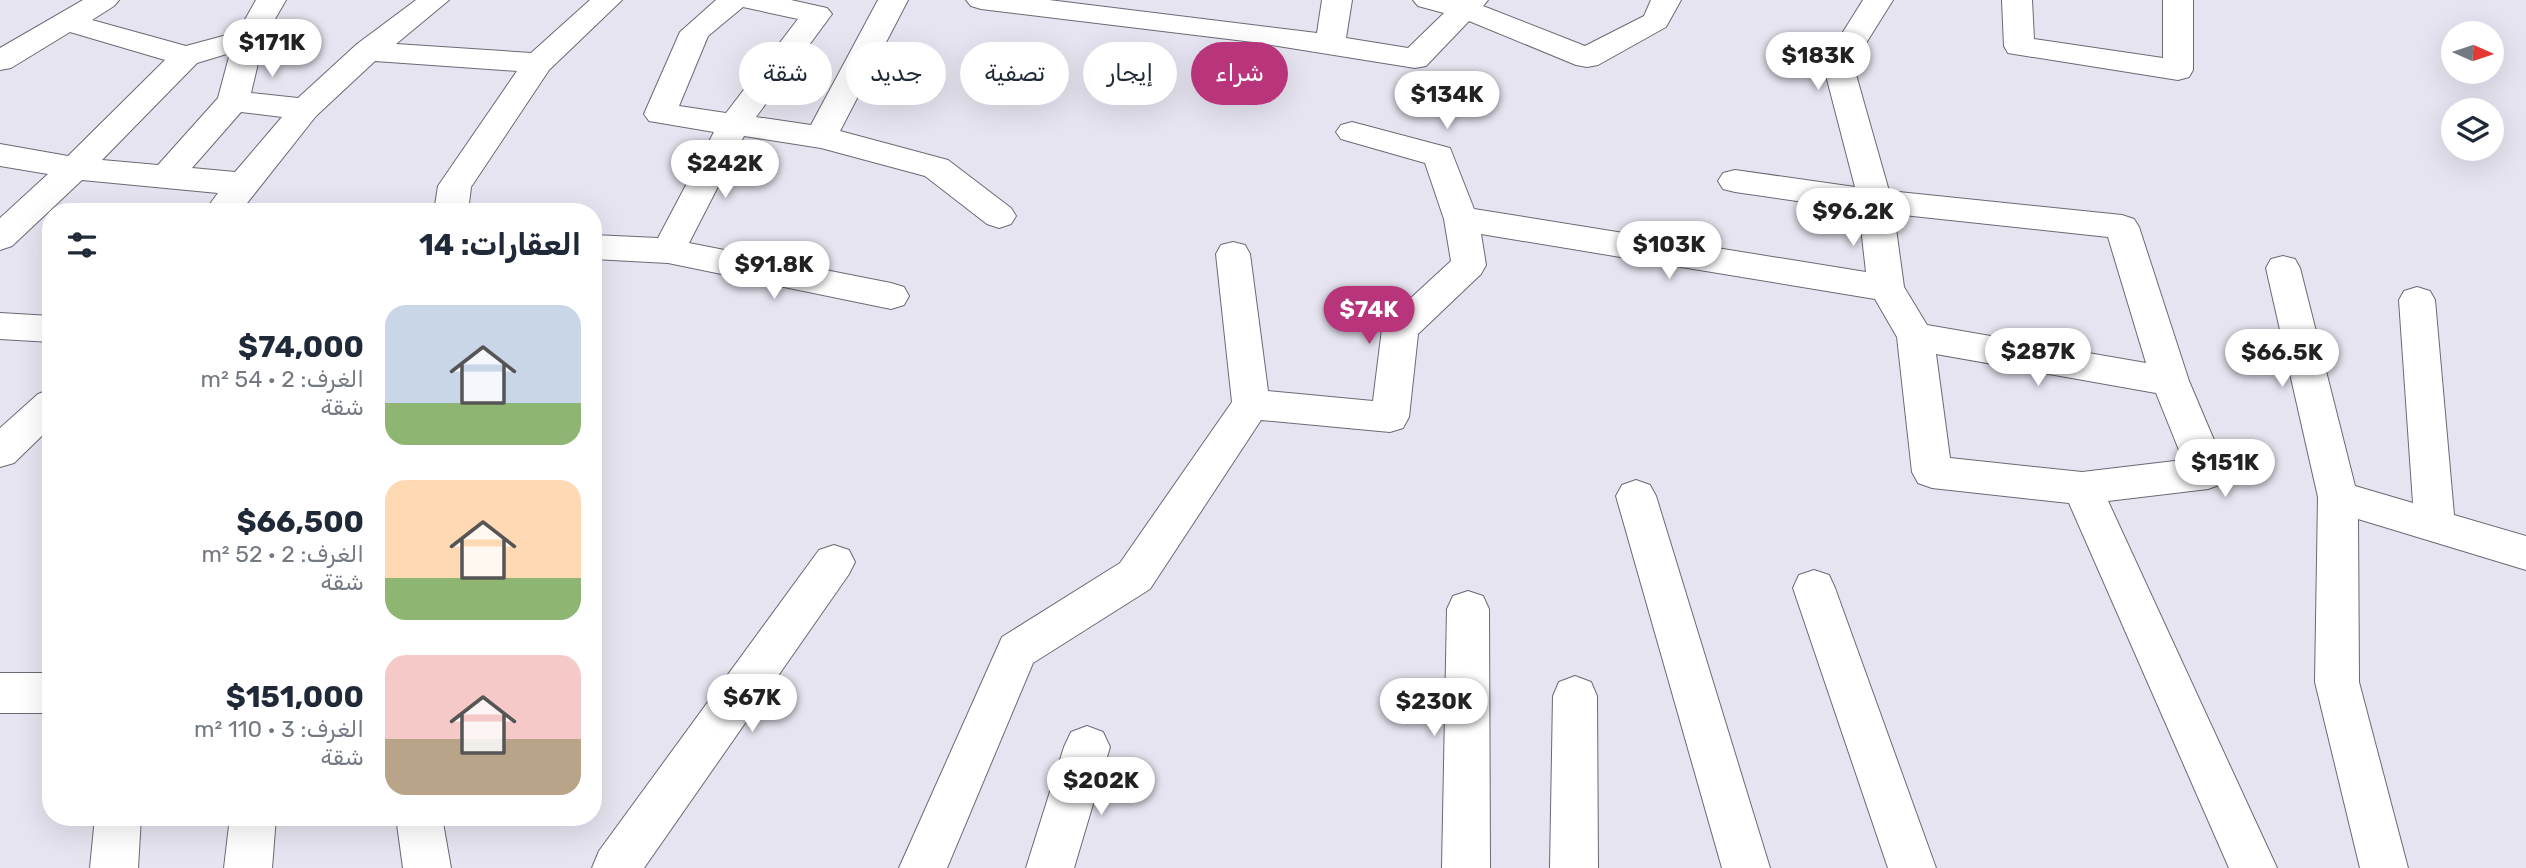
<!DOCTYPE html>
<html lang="ar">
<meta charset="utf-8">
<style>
body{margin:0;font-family:Rubik,Cairo,sans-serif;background:#f6f6f7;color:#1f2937;direction:rtl;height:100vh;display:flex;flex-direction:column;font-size:26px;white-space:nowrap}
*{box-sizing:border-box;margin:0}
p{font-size:23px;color:#747a83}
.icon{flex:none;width:38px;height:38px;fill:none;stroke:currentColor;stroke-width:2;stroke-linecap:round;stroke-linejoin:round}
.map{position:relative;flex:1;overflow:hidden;direction:ltr}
.details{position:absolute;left:42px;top:203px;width:560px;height:623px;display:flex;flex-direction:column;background:#fff;border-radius:28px;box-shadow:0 7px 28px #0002;direction:rtl}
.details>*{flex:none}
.hud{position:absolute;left:623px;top:42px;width:665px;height:63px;direction:rtl;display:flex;gap:14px}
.needle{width:46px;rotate:93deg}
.controls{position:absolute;left:2441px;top:21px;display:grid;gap:14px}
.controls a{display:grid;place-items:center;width:63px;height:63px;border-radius:50%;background:#fff;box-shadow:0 7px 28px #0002;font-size:35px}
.price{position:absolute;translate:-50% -60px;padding:0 16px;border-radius:24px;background:#fff;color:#222;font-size:23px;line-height:46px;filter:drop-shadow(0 2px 4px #0008)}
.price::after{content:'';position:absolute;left:50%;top:42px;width:21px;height:16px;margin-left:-10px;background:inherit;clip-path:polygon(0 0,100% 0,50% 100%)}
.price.active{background:#b8357c;color:#fff}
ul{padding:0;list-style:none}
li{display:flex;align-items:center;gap:21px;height:175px;padding:0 21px}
li span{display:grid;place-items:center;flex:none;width:196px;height:140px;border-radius:21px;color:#555}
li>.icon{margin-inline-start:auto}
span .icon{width:84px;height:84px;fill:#fffc;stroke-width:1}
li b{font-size:30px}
h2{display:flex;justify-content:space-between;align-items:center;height:84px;padding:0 21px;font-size:30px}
.chip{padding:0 24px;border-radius:32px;background:#fff;box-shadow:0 7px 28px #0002;font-size:24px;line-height:63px}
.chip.active{background:#b8357c;color:#fff}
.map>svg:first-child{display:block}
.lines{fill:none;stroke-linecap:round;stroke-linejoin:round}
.minor-casing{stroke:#6a6a74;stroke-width:2}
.minor{fill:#fff;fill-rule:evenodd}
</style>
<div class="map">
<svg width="2526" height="868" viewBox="0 0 2526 868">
<rect width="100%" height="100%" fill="#e5e4f0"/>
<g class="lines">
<g class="minor-casing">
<path id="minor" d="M83 0H119L114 6 92 20 186 46 238 32 256 0H286L264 38 251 93 298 98 357 44 416 0H449L396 44 531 53 590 0H622L549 70 471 187 468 212H434L438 186 517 71 375 61 316 116 240 212H204L218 193 82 180 12 246 0 250V218L48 174 0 166V144L68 156 165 60 70 32 11 68 0 70V48ZM230 53 218 98 158 165 102 160 197 63ZM241 112 282 117 235 172 192 168Z
M716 0H791L827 8 832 14 756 117 811 125 878 0H908L840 131 948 160 1011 208 1016 216 1011 224 999 228 987 224 925 176 821 148 744 136 689 243 891 283 904 287 909 296 904 305 891 309 668 263 593 259V235L658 238 714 132 649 121 644 114 680 32ZM743 7 798 19 726 113 679 106 708 36Z
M966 0H1049L1317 33 1322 0H1352L1346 38 1408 48 1444 13 1418 6 1413 0H1488L1483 6 1585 46 1644 16 1651 0H1681L1666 27 1598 65 1587 67 1576 65 1469 21 1426 66 1415 68 1253 42 981 9 971 6Z
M1863 0H1893L1853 64 1889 191 2122 215 2134 219 2139 227 2189 381 2228 473 2222 484 2208 489 2108 501 2277 868H2229L2069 503 1932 488 1918 483 1912 472 1897 337 1875 299 1481 234 1486 265 1481 274 1418 334 1409 417 1403 428 1390 432 1261 420 1150 589 1033 663 947 868H899L1002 637 1120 563 1232 402 1216 254 1221 245 1233 242 1245 245 1250 254 1268 391 1373 401 1382 329 1387 320 1451 261 1444 219 1425 163 1341 139 1336 132 1341 125 1352 122 1450 148 1474 209 1866 272 1859 210 1735 192 1723 189 1718 181 1723 173 1735 170 1855 187 1823 64ZM1894 214 2108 237 2146 363 1927 325 1904 287ZM1936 354 2156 393 2183 460 2082 472 1950 458Z
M2002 0H2032L2034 39 2163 58V0H2193V70L2189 77 2178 80 2008 53 2004 46Z
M2283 256 2295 259 2300 268 2355 486 2413 503 2399 300 2404 291 2417 287 2430 291 2435 300 2454 515 2526 536V570L2358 519 2359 682 2408 868H2360L2315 682 2318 497 2266 268 2271 259Z
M0 313 51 316V342L0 339Z
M51 389V427L14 463 0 467V428L38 394Z
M1636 480 1650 485 1656 496 1770 868H1722L1616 496 1622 485Z
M834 545 849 550 855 562 849 574 644 868H592L599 851 819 550Z
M1814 570 1829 575 1835 588 1936 868H1888L1793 588 1799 575Z
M1468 591 1483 596 1489 609 1490 868H1442L1447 609 1453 596Z
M0 673H51V713H0Z
M1575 676 1591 682 1597 696 1598 868H1550L1553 696 1559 682Z
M1087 726 1103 732 1110 747 1074 868H1026L1064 747 1071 732Z
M95 817H141L138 868H90Z
M230 817H276L272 868H224Z
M396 817H442L451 868H403Z"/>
</g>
<use href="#minor" class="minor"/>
</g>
</svg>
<div class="controls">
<a><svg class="needle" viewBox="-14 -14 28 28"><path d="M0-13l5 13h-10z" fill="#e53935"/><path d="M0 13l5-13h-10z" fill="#747a83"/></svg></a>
<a><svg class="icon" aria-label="layers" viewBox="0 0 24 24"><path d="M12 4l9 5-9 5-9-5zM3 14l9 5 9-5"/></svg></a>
</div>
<b class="price" style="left:272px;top:79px">$171K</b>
<b class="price" style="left:1818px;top:92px">$183K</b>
<b class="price" style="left:1447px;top:131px">$134K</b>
<b class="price" style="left:725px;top:200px">$242K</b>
<b class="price" style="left:1853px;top:248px">$96.2K</b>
<b class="price" style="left:1669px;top:281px">$103K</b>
<b class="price" style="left:774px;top:301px">$91.8K</b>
<b class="price active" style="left:1369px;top:346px">$74K</b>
<b class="price" style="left:2038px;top:388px">$287K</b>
<b class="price" style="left:2282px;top:389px">$66.5K</b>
<b class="price" style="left:2225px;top:499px">$151K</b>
<b class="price" style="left:752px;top:734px">$67K</b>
<b class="price" style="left:1434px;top:738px">$230K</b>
<b class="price" style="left:1101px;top:817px">$202K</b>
<div class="hud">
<a class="chip active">شراء</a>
<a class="chip">إيجار</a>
<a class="chip">تصفية</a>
<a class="chip">جديد</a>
<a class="chip">شقة</a>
</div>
<section class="details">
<h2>العقارات: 14<svg class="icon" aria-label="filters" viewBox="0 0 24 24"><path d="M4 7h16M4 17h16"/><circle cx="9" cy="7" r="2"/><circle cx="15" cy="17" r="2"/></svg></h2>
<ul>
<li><span style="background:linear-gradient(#c9d6e8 70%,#8fb573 0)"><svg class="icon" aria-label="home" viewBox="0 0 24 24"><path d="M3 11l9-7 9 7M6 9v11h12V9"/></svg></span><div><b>$74,000</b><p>الغرف: 2 · 54 m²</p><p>شقة</p></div></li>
<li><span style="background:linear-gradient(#ffd9b3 70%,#8fb573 0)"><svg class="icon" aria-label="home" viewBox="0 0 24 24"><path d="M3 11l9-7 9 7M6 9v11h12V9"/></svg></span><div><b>$66,500</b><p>الغرف: 2 · 52 m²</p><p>شقة</p></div></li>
<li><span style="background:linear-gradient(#f6c9c9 60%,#b9a48a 0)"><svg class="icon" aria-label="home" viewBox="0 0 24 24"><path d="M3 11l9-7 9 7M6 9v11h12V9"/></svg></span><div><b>$151,000</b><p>الغرف: 3 · 110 m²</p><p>شقة</p></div></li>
</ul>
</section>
</div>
